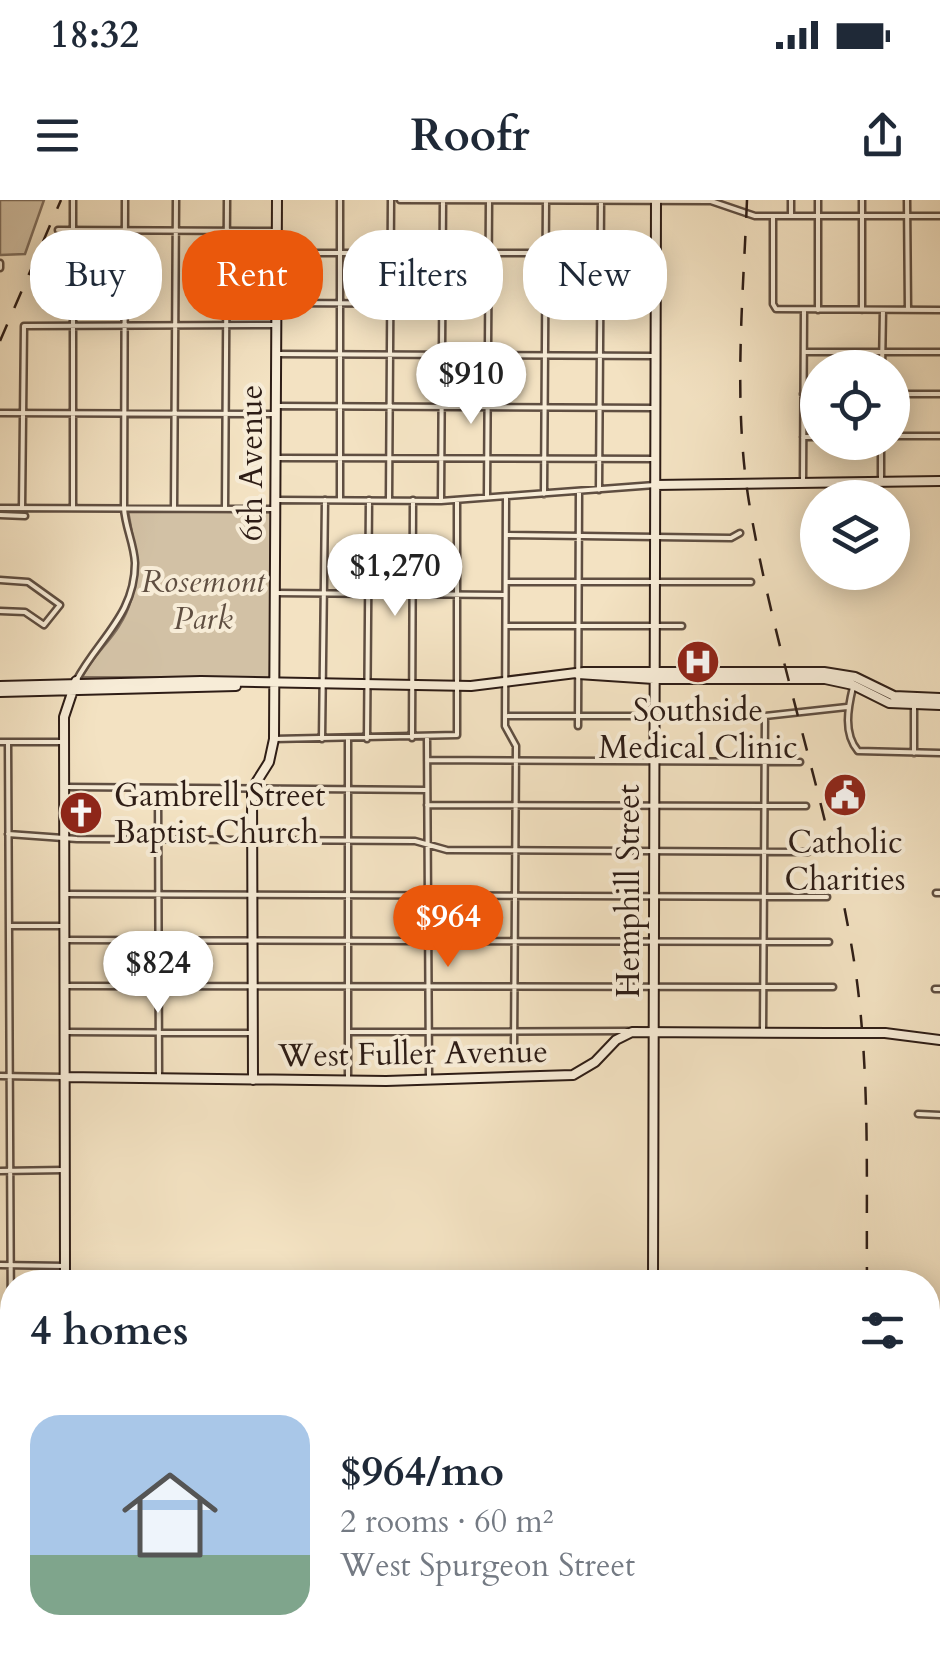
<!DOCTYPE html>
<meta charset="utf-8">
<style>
body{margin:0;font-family:Cardo,serif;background:#f2f2f3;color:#1f2937;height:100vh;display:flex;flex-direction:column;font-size:38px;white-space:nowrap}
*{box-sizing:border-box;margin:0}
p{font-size:32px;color:#747a83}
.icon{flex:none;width:55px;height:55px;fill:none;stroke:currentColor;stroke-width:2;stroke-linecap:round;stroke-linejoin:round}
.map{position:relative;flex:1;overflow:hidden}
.details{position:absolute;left:0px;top:1070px;width:940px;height:392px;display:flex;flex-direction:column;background:#fff;border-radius:40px 40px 0 0;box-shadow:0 5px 25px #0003}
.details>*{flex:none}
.guide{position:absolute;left:30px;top:30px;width:880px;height:90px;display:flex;gap:20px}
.tools{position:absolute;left:800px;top:150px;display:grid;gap:20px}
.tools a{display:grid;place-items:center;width:110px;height:110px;border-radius:50%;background:#fff;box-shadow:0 5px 25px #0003;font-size:50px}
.price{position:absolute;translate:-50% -85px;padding:0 22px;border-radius:35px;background:#fff;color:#222;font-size:32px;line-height:65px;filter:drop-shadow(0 2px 5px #0008)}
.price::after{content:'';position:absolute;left:50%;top:60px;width:30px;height:22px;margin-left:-15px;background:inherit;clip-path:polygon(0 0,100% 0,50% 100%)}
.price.on{background:#ea580c;color:#fff}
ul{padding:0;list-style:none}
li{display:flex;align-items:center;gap:30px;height:250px;padding:0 30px}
li span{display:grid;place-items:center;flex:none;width:280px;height:200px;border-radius:30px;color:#555}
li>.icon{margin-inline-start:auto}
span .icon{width:120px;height:120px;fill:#fffc;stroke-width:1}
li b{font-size:42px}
h2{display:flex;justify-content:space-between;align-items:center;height:120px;padding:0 30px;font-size:42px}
.tag{padding:0 35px;border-radius:40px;background:#fff;box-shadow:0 5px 25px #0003;font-size:35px;line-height:90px}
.tag.on{background:#ea580c;color:#fff}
.status{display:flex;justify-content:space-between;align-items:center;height:70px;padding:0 50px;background:#fff;direction:ltr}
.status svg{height:28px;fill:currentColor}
header{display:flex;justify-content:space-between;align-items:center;height:130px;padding:0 30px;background:#fff;font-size:45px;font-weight:700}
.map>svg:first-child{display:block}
.green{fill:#d2c1a5;stroke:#806f5e;stroke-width:2.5}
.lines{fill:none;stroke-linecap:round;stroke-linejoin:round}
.stream{stroke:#7c6b5a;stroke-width:2.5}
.street-casing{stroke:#5f4e41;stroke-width:9}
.secondary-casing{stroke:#2e1d16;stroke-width:12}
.highway-casing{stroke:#2e1d16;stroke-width:18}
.street{stroke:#f7ecd7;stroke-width:4}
.secondary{stroke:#f7ecd7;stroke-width:8}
.highway{stroke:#f3e2c2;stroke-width:12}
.rail{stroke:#2e1d16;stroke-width:2.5;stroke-dasharray:18 18;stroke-linecap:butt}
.secondary-bridge-casing{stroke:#2e1d16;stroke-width:12;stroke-linecap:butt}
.highway-bridge-casing{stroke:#2e1d16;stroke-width:18;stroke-linecap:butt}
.secondary-bridge{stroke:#f7ecd7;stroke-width:8}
.highway-bridge{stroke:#f3e2c2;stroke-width:12}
.labels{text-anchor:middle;stroke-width:8;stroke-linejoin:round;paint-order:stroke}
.street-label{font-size:32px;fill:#2e1d16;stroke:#f7ecd7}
.park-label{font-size:32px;font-style:italic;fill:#5f4e41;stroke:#f7ecd7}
.poi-label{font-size:32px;fill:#2e1d16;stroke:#f7ecd7}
</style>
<div class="status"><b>18:32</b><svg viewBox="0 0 49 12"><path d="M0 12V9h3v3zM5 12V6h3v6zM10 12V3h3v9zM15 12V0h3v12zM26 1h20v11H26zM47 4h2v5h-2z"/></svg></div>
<header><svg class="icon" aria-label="menu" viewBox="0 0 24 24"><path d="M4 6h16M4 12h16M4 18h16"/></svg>Roofr<svg class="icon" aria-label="share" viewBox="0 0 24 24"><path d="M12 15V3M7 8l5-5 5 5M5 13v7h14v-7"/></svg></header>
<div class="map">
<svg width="940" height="1461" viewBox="0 0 940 1461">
<rect width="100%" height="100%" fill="#f3e2c2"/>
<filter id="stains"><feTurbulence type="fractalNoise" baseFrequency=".002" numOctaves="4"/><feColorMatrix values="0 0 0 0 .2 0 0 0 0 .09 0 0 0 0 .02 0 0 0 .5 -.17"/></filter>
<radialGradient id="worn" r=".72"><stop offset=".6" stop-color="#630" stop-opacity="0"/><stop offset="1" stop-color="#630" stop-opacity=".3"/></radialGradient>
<path class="green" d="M0 0H44L25 54 0 55Z
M128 311 272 312 270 478 82 477C90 459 108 444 119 426 143 389 136 352 128 311Z"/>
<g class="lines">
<path class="stream" d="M0 1143 12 1144
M800 1450 824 1461"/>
<g class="street-casing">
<path id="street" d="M340 0V300
M400 0 711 1 755 16H940
M791 0V15
M818 0V110
M907 0 908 110
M773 16V104L776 109 940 110
M58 30 277 31
M277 53H656
M0 63V68
M278 103 489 104
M546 103 656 105
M862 110V0
M805 152H940
M276 154 656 156
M882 168 883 110
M803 194H818
M892 194H940
M276 206 655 208
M0 213 276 214
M892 236H940
M803 237H818
M276 258 656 259
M803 280 804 110
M881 282V242
M599 290 601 0
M544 294 546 0
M487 296 489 1
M506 297 505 526 516 546 514 849
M276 300 441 301 655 285
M389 300 391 0
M441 301 443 0
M0 308 276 309
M22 308 24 126 276 125
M73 308V0
M174 308 176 0
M225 309 227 0
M0 315 25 316
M506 335 731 338 740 333
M0 380 28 382 60 405 44 425 25 412 0 411
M506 382H751
M275 393 505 395
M507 426H682
M76 481C98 439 135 415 135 363 134 343 125 327 124 308L125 0
M853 487C848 508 843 533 858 551L940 553
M914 507V553
M508 516H765L847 507
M578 526 579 291
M412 538 413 300
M274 539 457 535V300
M322 539 325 300
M348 539V879
M367 539 369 300
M427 539 429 876
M0 542H63
M8 542 11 1129
M427 560 800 562
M67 587 427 590
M158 588 159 878
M427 605 806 606
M8 634 77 639 415 641 447 650 808 652
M936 693H940
M67 694 827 697
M9 726H64
M64 740 829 742
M67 786 833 787
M935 789H940
M763 831 765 516
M68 832 253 833
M348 832 628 831
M0 876 64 877
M918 914 940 915
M0 971 64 970
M0 1065 65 1066
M9 1225 12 1254
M5 1316V1297H12
M0 1352 12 1356
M0 1410 12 1384
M196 1450 240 1461
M366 1450 449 1456 513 1452 535 1461
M837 1450 842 1461
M141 1461 144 1450
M263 1461 266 1450
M424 1461 428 1450
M595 1461 596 1450"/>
</g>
<g class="secondary-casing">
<path id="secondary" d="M655 285 940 281
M578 474 654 479H825L853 485 889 503 940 505
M0 486 201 481 471 486 584 472H824L855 477 894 496 940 498
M0 492 236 486
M885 833 940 840
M64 877 386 881 573 875 595 862 616 840 632 832 829 833
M253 880 252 589 269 562 274 539 277 0
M65 1082 64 517 76 481
M653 1082 656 0
M0 1225H12
M928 1441 940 1438
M44 1450 84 1461
M651 1450V1461
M858 1461 897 1450"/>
</g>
<g class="highway-casing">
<path id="highway" d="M0 1439 6 1440
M874 1461 929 1451"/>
</g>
<use href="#street" class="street"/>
<use href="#secondary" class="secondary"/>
<use href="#highway" class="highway"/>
<path class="rail" d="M747 0C743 100 733 203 749 302 774 451 825 594 851 743 871 854 866 970 867 1082
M0 141 61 0
M868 1450V1461"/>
<g class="secondary-bridge-casing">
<path id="secondary-bridge" d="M829 833H885"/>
</g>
<g class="highway-bridge-casing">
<path id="highway-bridge" d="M6 1453 33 1461"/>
</g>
<use href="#secondary-bridge" class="secondary-bridge"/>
<use href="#highway-bridge" class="highway-bridge"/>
</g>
<defs>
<g id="hospital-disc" transform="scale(2.25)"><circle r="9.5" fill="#8f2418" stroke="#f7ecd7"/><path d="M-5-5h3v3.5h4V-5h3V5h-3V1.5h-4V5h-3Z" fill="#fff"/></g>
<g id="civic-disc" transform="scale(2.25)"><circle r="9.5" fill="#8f2418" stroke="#f7ecd7"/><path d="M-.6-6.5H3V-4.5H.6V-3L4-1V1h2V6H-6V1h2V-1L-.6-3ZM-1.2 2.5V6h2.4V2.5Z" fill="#fff"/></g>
<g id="church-disc" transform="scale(2.25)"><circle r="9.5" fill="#8f2418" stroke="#f7ecd7"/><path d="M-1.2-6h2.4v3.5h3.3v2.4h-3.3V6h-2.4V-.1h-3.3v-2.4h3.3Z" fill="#fff"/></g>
</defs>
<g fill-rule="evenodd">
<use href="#hospital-disc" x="698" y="462"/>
<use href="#civic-disc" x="845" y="595"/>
<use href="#church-disc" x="81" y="613"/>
</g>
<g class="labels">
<g class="street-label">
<text transform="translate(251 263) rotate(-90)" y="11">6th Avenue</text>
<text transform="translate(628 691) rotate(-90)" y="11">Hemphill Street</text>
<text transform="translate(413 853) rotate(-1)" y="11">West Fuller Avenue</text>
</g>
<g class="park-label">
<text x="203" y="392">Rosemont<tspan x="203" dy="37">Park</tspan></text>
</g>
<g class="poi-label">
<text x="698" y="521">Southside<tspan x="698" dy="37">Medical Clinic</tspan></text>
<text x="114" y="606" text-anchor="start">Gambrell Street<tspan x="114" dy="37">Baptist Church</tspan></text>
<text x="845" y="653">Catholic<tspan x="845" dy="37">Charities</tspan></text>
</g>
</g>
<rect width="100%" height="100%" filter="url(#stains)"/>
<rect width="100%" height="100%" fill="url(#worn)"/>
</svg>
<div class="tools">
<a><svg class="icon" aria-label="locate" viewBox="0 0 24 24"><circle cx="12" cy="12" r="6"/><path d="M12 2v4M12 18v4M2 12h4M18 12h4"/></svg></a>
<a><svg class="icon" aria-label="layers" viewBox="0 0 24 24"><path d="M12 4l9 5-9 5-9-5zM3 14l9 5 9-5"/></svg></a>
</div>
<b class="price" style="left:471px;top:227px">$910</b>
<b class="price" style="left:395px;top:419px">$1,270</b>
<b class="price on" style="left:448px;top:770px">$964</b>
<b class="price" style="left:158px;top:816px">$824</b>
<div class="guide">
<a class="tag">Buy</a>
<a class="tag on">Rent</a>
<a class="tag">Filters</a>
<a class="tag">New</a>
</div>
<section class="details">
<h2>4 homes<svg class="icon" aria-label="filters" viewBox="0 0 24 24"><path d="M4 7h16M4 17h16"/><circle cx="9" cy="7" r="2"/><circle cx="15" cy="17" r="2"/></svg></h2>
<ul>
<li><span style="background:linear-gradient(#a9c7e8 70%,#7fa58c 0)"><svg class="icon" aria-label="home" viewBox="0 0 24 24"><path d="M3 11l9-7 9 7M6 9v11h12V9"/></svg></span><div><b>$964/mo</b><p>2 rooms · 60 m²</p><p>West Spurgeon Street</p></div></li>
</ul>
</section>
</div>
